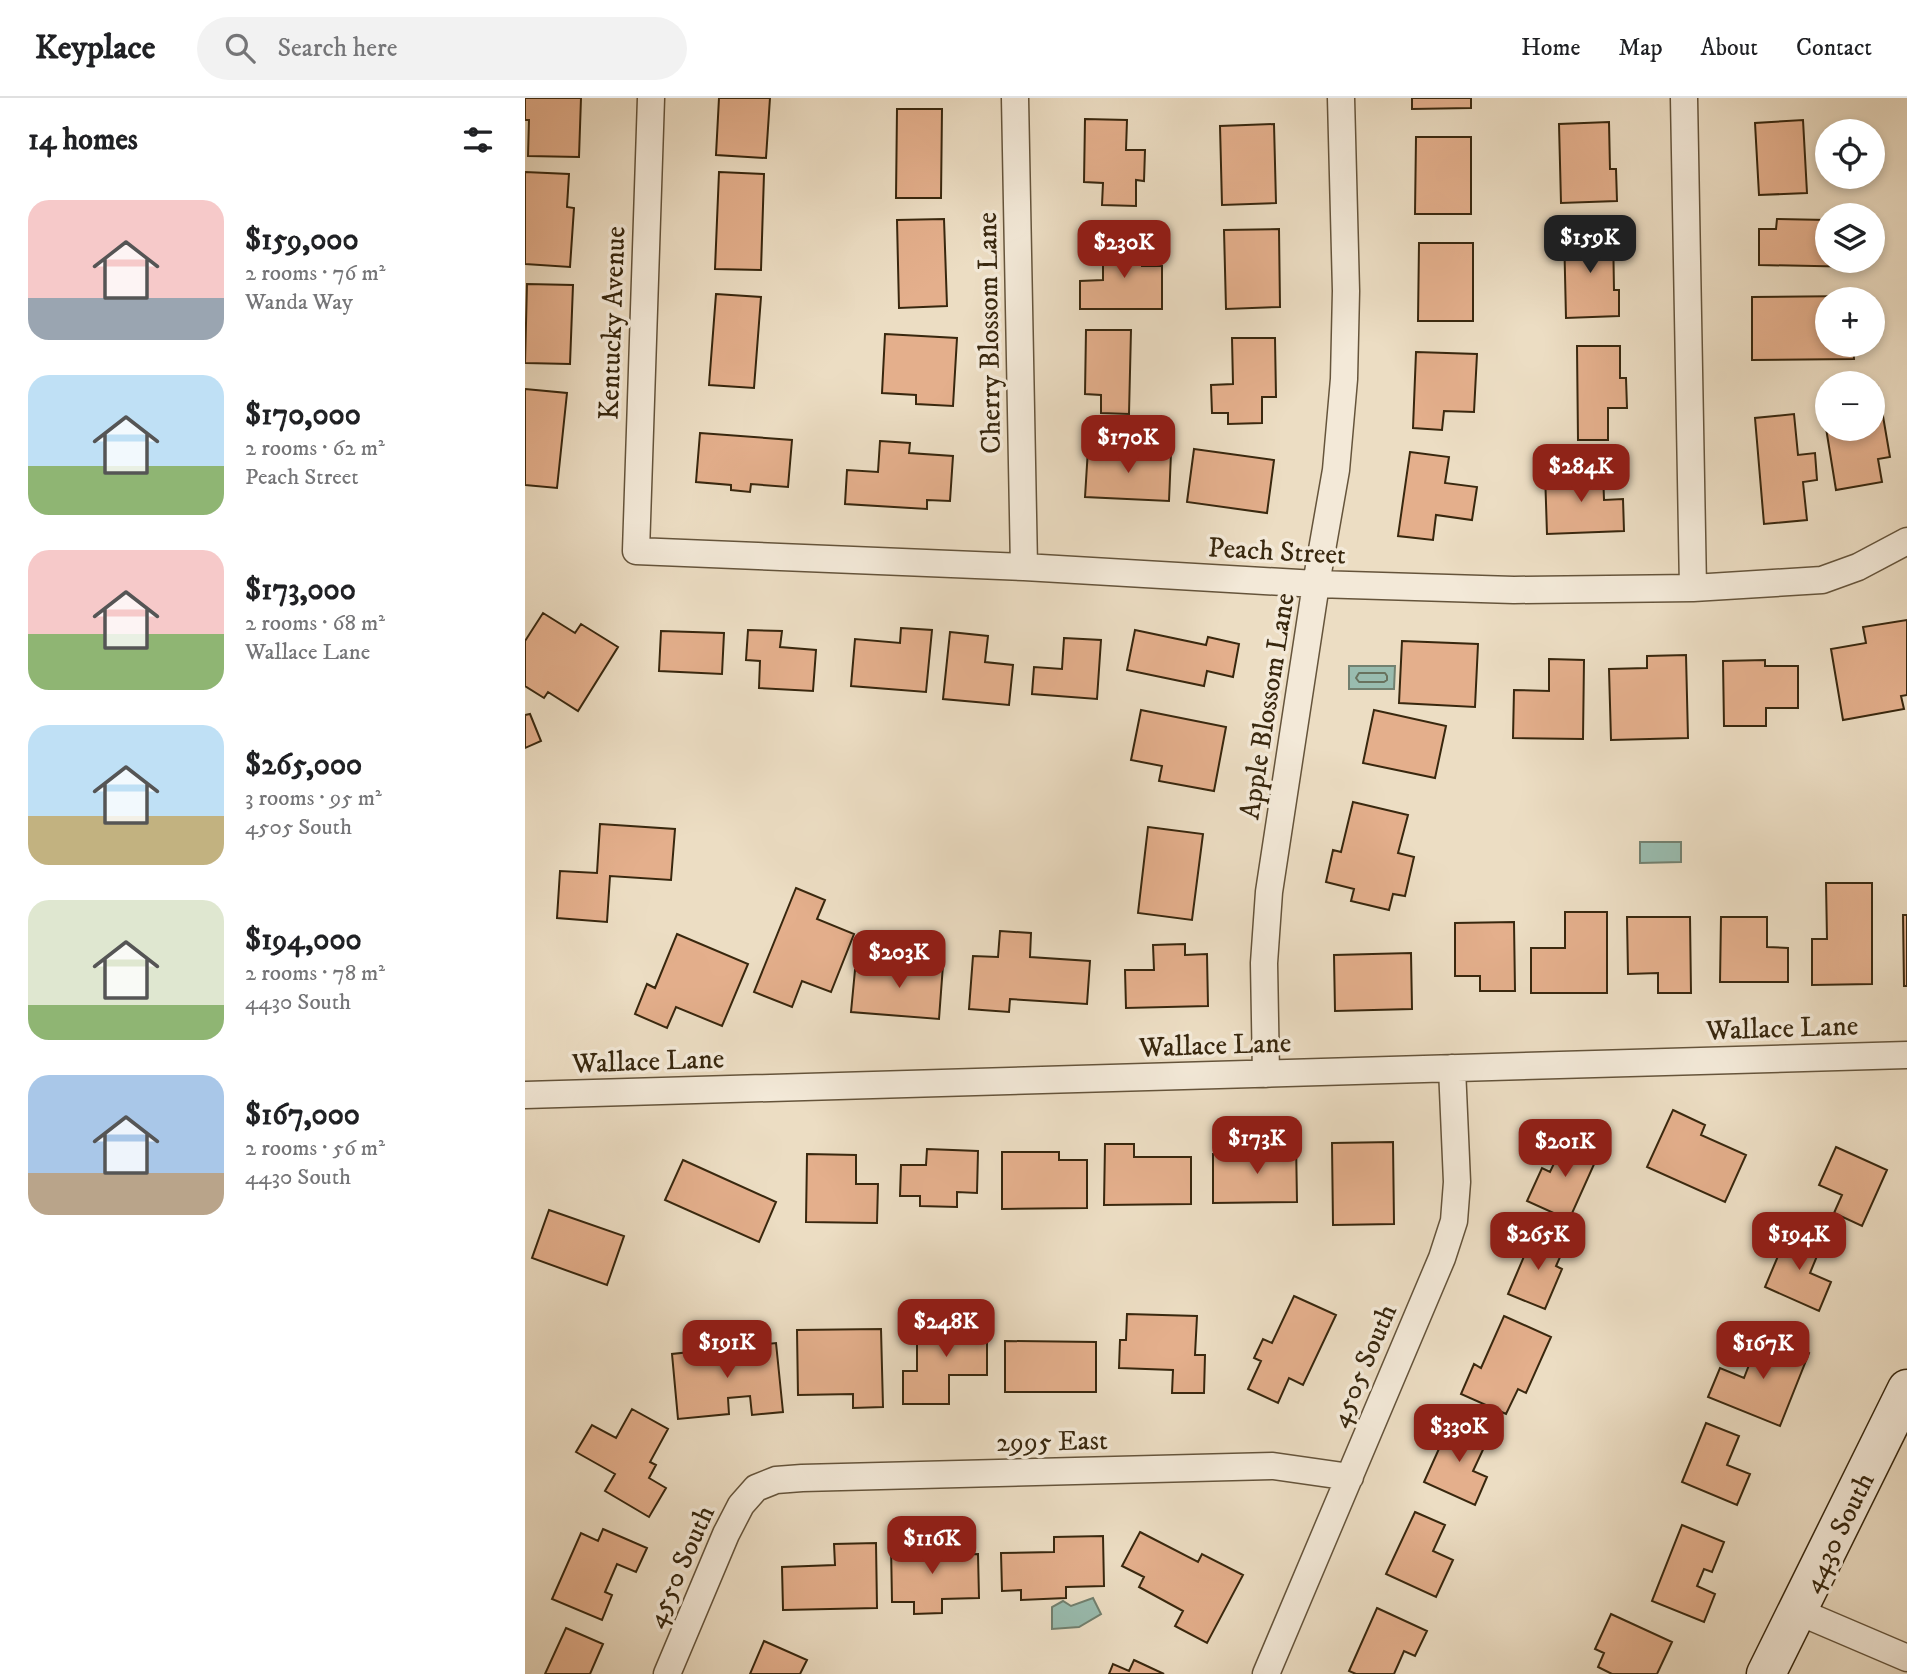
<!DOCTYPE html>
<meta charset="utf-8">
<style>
body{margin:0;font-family:"IM FELL DW Pica",serif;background:#f2f2f2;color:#202124;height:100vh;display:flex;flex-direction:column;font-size:26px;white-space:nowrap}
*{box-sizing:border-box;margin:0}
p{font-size:23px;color:#757577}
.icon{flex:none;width:38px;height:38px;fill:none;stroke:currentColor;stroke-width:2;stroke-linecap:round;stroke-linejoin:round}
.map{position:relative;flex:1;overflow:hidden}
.details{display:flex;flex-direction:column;background:#fff;width:525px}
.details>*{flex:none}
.fabs{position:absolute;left:1290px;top:21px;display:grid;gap:14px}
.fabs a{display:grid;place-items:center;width:70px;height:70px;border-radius:50%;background:#fff;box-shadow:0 4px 10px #0003;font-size:35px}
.price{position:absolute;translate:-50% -60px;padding:0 16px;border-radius:14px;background:#8f2418;color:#fff;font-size:23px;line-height:46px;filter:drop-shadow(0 2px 4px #0008)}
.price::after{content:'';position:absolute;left:50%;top:42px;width:21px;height:16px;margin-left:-10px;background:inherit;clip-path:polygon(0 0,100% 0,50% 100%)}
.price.current{background:#222;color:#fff}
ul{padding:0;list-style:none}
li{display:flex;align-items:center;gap:21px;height:175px;padding:0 28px}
li span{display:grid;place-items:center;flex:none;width:196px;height:140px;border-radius:21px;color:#555}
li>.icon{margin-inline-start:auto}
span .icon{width:84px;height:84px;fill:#fffc;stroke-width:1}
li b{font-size:30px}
h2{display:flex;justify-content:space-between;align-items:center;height:84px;padding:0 28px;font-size:30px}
header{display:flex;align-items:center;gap:42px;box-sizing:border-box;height:98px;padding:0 35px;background:#fff;border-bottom:2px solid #e0e0e0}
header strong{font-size:33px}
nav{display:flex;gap:38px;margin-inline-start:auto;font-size:24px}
.search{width:490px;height:63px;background:#f2f2f2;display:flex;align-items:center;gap:18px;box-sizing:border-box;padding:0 24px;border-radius:38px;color:#757577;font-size:26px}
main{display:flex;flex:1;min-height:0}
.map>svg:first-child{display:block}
.water{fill:#99bcaf;stroke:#72806f;stroke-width:2}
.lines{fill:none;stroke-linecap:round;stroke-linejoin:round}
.shore{stroke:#68725e;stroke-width:2}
.building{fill:#e4af8c;stroke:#38270e;stroke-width:2}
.minor-casing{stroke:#65543b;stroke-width:29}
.secondary-casing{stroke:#38270e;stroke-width:41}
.minor{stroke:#f3e9d8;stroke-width:26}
.secondary{stroke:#f3e9d8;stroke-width:38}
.labels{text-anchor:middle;stroke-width:7;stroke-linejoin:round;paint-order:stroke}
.street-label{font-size:28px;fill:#38270e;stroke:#f3e9d8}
</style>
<header>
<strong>Keyplace</strong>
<div class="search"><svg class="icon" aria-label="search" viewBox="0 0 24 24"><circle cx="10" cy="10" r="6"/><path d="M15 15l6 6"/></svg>Search here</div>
<nav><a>Home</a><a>Map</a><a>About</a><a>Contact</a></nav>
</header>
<main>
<section class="details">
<h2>14 homes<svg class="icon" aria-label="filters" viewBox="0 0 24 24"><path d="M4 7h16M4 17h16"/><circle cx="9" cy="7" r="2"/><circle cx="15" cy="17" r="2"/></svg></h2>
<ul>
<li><span style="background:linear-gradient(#f6c9c9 70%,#9aa5b1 0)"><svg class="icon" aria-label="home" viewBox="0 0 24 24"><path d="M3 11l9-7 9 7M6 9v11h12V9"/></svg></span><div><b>$159,000</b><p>2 rooms · 76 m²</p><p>Wanda Way</p></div></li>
<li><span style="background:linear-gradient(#bfe0f5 65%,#8fb573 0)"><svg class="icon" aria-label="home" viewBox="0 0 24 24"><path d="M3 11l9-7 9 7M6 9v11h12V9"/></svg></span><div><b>$170,000</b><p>2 rooms · 62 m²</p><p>Peach Street</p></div></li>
<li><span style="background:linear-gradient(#f6c9c9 60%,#8fb573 0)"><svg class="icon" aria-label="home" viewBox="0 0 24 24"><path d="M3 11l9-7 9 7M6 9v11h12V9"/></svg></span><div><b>$173,000</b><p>2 rooms · 68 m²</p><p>Wallace Lane</p></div></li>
<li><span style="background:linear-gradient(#bfe0f5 65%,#c2b280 0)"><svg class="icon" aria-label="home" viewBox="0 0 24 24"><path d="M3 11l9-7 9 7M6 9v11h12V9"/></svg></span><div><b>$265,000</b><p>3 rooms · 95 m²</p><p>4505 South</p></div></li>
<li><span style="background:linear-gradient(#dfe7d0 75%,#8fb573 0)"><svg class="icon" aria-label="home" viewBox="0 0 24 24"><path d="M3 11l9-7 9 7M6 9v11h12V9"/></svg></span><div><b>$194,000</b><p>2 rooms · 78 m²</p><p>4430 South</p></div></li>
<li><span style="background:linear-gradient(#a9c7e8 70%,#b9a48a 0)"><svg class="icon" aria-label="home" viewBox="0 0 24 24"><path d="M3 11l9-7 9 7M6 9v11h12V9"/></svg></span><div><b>$167,000</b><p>2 rooms · 56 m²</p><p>4430 South</p></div></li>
</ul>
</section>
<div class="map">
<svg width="1382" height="1576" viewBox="0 0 1382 1576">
<rect width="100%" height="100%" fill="#ecddc3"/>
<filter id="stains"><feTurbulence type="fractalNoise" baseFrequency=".00286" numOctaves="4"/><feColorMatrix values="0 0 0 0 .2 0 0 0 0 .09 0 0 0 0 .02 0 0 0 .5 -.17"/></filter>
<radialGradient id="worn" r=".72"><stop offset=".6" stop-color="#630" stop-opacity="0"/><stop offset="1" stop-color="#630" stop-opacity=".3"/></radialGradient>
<path class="water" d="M824 568H870L869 591H824Z
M1115 744H1156V764L1115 765Z
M568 1500 576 1516 554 1529 527 1531V1509L538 1503 546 1508Z"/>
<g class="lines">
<path class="shore" d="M834 575H860L862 578V582L859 584H834L831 580Z"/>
</g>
<path class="building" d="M0 0H56L54 59 3 58 4 22H0Z
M194 0H245L241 60 191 57Z
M887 0H946V10L887 11Z
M372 11H417L416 100H371Z
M560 21 602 22 601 52H620L619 83 611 82V108L577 107 578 85 559 84Z
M1278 22 1282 95 1234 97 1230 25Z
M1084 24 1085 71H1091L1092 103 1036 105 1034 26Z
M749 26 751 105 697 107 695 28Z
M891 39H946V116H890Z
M0 74 44 76 42 109 49 110 45 169 0 166Z
M194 74 239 76 236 172 190 171Z
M419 121 422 208 374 210 372 122Z
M1252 121 1302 122V163H1337V169L1234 167V131H1251Z
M754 131 755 209 701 211 699 132Z
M1088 132 1089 192H1094V218L1041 220 1039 133Z
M578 140H617V168H637V211H555V183L578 182Z
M894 145H948V223H893Z
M2 186 48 187 45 266 0 265Z
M191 196 236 199 229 290 184 287Z
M1328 198V201H1302V247H1328L1329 261 1227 262V199Z
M561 232H606L604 316 576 315V297L560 296Z
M360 236 432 240 428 308 391 306V297L357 295Z
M707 240H750L751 299H737V325L703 326V315H687L686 287 708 286Z
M1052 248H1095V280H1101L1102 310H1083V342H1053Z
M891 254 952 256 949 314 919 313 917 332 888 330Z
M1353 289 1365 359 1353 361 1357 384 1311 392 1296 299 1302 298V331H1348V290Z
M0 291 42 295 32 390 0 387Z
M1269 316 1273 357 1290 355 1292 382 1278 384 1282 422 1239 426 1230 320Z
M175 335 267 342 263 389 226 386 225 394 206 392V387L171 384Z
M355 343 385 345 384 355 428 358 425 403 402 402V411L320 406 322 372 353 374Z
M563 351 646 355 644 403 560 399Z
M669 351 749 362 742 415 662 404Z
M885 354 924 359 920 385 952 389 947 422 911 417 908 442 873 438Z
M1078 372 1079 402 1098 401 1099 433 1022 436 1020 374Z
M18 515 50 535 56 526 93 549 53 613 23 594 19 600 0 588V543Z
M1382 522V597L1376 598 1379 611 1318 622 1306 551 1341 545 1338 529Z
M376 530 407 532 401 594 326 588 330 541 375 545Z
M223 532 257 533 255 549 291 552 288 593 234 590 235 563 221 562Z
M610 532 681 547 683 539 714 546 708 579 682 573 679 588 602 572Z
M136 533 199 535 197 576 134 573Z
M425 534 463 538 460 564 488 567 484 607 418 601Z
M539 540 576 542 572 601 507 596 509 569 537 571Z
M877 543 953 546 950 609 874 605Z
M1161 557 1163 640 1086 642 1084 571 1122 570V558Z
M1024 561 1059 562 1058 641 988 640 989 592 1024 593Z
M1240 562V568H1273V610H1241V628H1199L1198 563Z
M616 612 701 629 689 693 634 683 637 668 606 662Z
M849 612 921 628 910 680 838 665Z
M5 616 16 643 0 650V617Z
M828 704 883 717 873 755 889 759 880 798 868 796 864 812 826 803 829 791 801 784 808 752 816 754Z
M75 726 150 731 146 782 85 778 82 824 32 820 35 773 72 775Z
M623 729 678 736 667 822 613 815Z
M1301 785H1347V886L1287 887V841H1302Z
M271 790 300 802 292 821 329 836 306 894 277 883 267 909 229 894Z
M1040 814H1082V895H1006V850H1040Z
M1378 817H1382V888H1379Z
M1102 819H1165L1166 895H1133V875L1103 876Z
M1196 819H1242V849L1263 850V884H1195Z
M989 824 990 893H955V878H930V825Z
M475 833 506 835 505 859 565 863 562 906 485 901 484 914 444 911 448 858 473 859Z
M152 836 223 866 197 928 151 909 142 930 110 916 122 886 130 890Z
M660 846V857L682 856 683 908 601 910 600 872H629L628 847Z
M886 855 887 911 810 913 809 857Z
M351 861 418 867 414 921 326 914 330 872 350 873Z
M1148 1012 1180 1027 1176 1037 1221 1057 1200 1104 1122 1069Z
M1042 1038 1075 1053 1044 1122 1002 1103 1017 1070 1025 1074Z
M771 1043 772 1104 688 1105V1056L741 1055V1044Z
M868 1044 869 1126 808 1127 807 1045Z
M580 1046H609V1059H666V1106L579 1107Z
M1311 1049 1362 1072 1337 1128 1309 1115 1317 1097 1294 1087Z
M402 1051 453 1053 452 1095 432 1094V1109L395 1108V1098H375L376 1067H401Z
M477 1054H534V1062H562V1110L477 1111Z
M282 1056 331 1057V1086H353L352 1125 281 1124Z
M158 1062 251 1104 234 1144 140 1102Z
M24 1112 99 1138 82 1187 7 1160Z
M1264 1132 1297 1146 1285 1175 1306 1184 1294 1213 1240 1189Z
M1009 1135 1040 1148 1031 1168 1037 1171 1020 1211 983 1196Z
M769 1198 811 1217 778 1287 764 1280 753 1305 723 1291 736 1263 729 1260 738 1241 747 1245Z
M602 1216 672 1218 670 1257H680L679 1295H647L648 1272 594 1270 595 1242H601Z
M427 1218H462V1277H424V1306H378V1273H392V1231H427Z
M979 1218 1026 1239 1001 1295 993 1291 981 1316 936 1296 949 1266 956 1270Z
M356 1231 358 1309 328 1310V1296L273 1297 272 1232Z
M1236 1236 1284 1255 1255 1328 1183 1299 1195 1270 1219 1280Z
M480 1243 571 1244V1294H480Z
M251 1245 258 1314 227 1317 225 1298 203 1300 204 1316 153 1321 147 1256Z
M107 1311 143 1331 125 1364 131 1367 124 1380 141 1390 124 1419 80 1393 90 1376 51 1354 67 1327 91 1340Z
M926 1324 963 1341 948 1373 962 1379 950 1407 899 1384Z
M1181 1325 1214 1338 1202 1367 1225 1376 1212 1407 1157 1384Z
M890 1414 920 1427 908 1453 928 1462 911 1499 861 1476Z
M1157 1427 1199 1444 1187 1474 1179 1471 1172 1488 1190 1496 1179 1524 1127 1503Z
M78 1431 122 1450 111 1474 92 1466 80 1494 87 1497 77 1522 27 1501 56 1435 73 1443Z
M615 1434 673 1464 677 1456 718 1477 682 1545 650 1528 658 1513 614 1489 619 1479 597 1468Z
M578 1438 579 1488 541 1489V1500L496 1502V1492L477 1493 476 1455 529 1454V1439Z
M351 1445 352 1510 258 1512 257 1469 310 1467 309 1446Z
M424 1445V1457L453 1456 454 1500 417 1501V1515L389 1516V1504H367L366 1447Z
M852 1510 902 1533 890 1558 879 1553 869 1576H831L824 1573Z
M1086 1516 1147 1544 1132 1576H1087L1073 1569 1079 1555 1070 1551Z
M41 1530 78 1546 65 1576H20Z
M239 1543 282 1562 275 1576H225Z
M609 1562 639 1576H584L588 1566 604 1573Z"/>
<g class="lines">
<g class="minor-casing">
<path id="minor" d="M126 0 111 453 499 469 791 486 989 492 1168 490 1297 482 1333 469 1382 443
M490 0 499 469
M1159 0 1168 490
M741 976 739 865 744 794 791 486 811 372 819 281 821 193 816 0
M0 997 1382 957
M1272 1513 1382 1560
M142 1576 201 1436 216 1407 231 1390 251 1382 277 1380 748 1368 825 1379
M741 1576 917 1160 929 1123 932 1084 927 970"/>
</g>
<g class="secondary-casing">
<path id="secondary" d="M1241 1576 1382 1291"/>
</g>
<use href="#minor" class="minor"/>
<use href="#secondary" class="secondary"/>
</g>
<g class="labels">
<g class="street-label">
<text transform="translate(86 225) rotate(-88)" y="10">Kentucky Avenue</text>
<text transform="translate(463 235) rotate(-91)" y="10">Cherry Blossom Lane</text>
<text transform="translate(752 452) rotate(3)" y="10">Peach Street</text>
<text transform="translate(741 608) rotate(-81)" y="10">Apple Blossom Lane</text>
<text transform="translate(1257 929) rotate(-2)" y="10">Wallace Lane</text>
<text transform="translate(690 946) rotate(-2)" y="10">Wallace Lane</text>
<text transform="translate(123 962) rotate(-2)" y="10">Wallace Lane</text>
<text transform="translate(837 1267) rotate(-67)" y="10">4505 South</text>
<text transform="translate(527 1342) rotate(-1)" y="10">2995 East</text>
<text transform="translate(1312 1434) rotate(-64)" y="10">4430 South</text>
<text transform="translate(154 1468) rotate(-66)" y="10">4550 South</text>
</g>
</g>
<rect width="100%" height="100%" filter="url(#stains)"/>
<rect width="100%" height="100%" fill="url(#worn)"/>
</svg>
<div class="fabs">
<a><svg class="icon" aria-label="locate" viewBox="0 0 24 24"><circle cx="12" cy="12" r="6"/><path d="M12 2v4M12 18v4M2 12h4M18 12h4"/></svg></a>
<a><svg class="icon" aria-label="layers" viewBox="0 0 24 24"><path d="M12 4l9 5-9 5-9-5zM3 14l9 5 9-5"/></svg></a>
<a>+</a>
<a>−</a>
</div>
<b class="price current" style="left:1065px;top:177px">$159K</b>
<b class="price" style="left:599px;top:182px">$230K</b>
<b class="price" style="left:603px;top:377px">$170K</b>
<b class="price" style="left:1056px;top:406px">$284K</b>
<b class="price" style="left:374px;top:892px">$203K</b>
<b class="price" style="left:732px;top:1078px">$173K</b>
<b class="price" style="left:1040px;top:1081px">$201K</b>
<b class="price" style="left:1013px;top:1174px">$265K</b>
<b class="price" style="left:1274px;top:1174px">$194K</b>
<b class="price" style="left:421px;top:1261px">$248K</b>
<b class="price" style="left:202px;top:1282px">$191K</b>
<b class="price" style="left:1238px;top:1283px">$167K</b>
<b class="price" style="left:934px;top:1366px">$330K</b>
<b class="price" style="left:407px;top:1478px">$116K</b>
</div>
</main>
